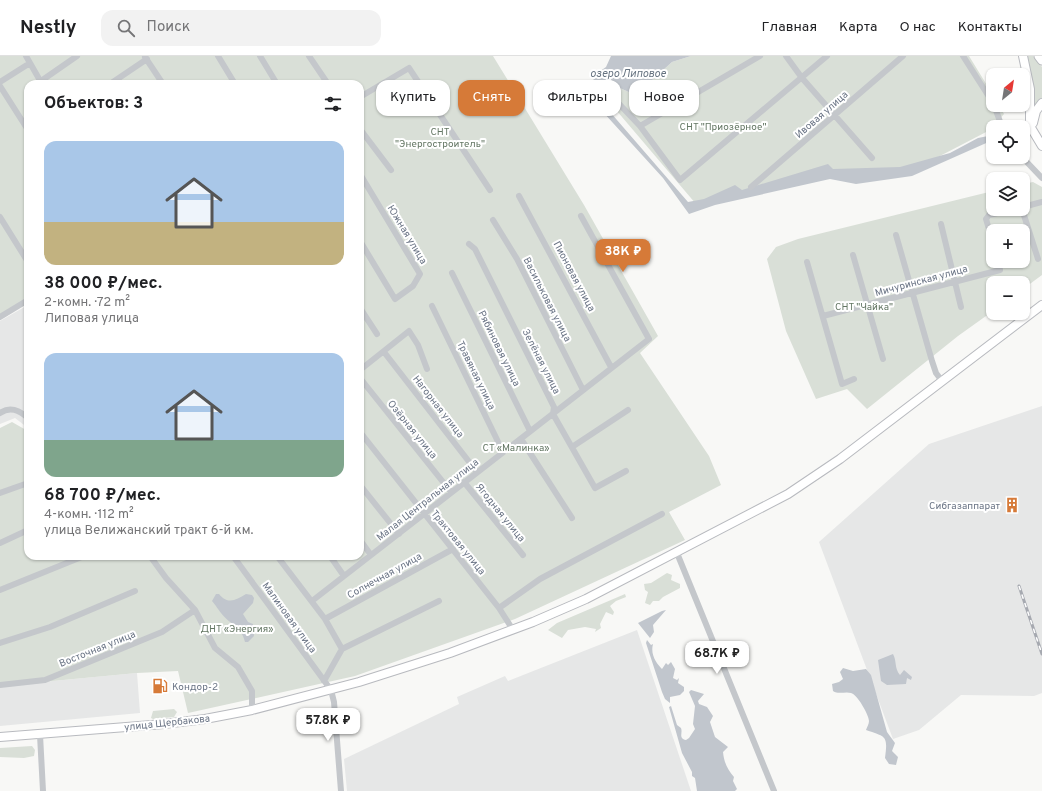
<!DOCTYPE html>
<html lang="ru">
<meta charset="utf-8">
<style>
body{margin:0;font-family:Overpass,sans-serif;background:#f2f2f2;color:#202124;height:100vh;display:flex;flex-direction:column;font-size:15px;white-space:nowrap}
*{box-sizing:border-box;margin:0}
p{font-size:13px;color:#757577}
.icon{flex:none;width:22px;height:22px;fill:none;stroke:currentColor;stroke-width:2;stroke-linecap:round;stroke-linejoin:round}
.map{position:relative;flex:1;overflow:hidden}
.panel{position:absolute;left:24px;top:24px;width:340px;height:480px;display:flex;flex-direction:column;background:#fff;border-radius:12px;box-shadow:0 1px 3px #0004}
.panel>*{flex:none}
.guide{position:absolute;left:376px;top:24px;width:380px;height:36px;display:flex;gap:8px}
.needle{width:26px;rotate:30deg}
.controls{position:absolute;left:986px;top:12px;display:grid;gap:8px}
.controls a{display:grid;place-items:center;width:44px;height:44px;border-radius:8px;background:#fff;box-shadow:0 1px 3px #0004;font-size:20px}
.price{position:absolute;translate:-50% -34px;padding:0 9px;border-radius:8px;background:#fff;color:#222;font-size:13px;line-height:26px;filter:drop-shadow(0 1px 2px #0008)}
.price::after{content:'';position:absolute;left:50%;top:24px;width:12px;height:9px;margin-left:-6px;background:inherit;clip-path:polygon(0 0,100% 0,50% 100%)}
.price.active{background:#d67a38;color:#fff}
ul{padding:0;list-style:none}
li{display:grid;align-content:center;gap:8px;height:212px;padding:0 20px}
li span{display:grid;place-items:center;height:124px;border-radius:12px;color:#555}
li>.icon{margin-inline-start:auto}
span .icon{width:72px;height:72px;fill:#fffc;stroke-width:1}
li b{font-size:17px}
h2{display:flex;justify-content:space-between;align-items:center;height:48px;padding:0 20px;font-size:17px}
.pill{padding:0 14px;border-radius:12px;background:#fff;box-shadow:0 1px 3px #0004;font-size:14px;line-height:36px}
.pill.active{background:#d67a38;color:#fff}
header{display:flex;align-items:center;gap:24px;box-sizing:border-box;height:56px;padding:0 20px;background:#fff;border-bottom:1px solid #e0e0e0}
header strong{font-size:19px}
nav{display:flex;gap:22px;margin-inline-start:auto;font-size:14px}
.search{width:280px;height:36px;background:#f2f2f2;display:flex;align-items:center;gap:10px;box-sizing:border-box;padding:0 14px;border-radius:12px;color:#757577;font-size:15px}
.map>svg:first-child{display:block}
.built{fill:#e6e7e7}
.green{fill:#d9dfd7;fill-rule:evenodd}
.water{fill:#c1c6cd}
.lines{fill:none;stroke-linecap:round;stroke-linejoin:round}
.major-casing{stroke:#b8babf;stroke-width:10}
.highway-casing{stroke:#b7b9bd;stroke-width:11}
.minor{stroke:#c4c7cb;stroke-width:6}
.major{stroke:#fff;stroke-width:8}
.highway{stroke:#fff;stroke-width:9}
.rail-casing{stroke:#a6a9b0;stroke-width:3}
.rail{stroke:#fff;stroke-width:1.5;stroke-dasharray:4.5;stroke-linecap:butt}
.labels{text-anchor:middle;stroke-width:4;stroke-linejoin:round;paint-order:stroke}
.street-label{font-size:10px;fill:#6a7485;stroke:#fff}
.park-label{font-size:10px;fill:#647764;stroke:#fff}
.poi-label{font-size:10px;fill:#6a7485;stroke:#fff;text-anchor:end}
.water-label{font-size:11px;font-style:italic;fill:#667380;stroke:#fff}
</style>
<header>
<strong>Nestly</strong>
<div class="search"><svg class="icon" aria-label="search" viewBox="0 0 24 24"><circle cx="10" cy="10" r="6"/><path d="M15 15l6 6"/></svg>Поиск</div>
<nav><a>Главная</a><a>Карта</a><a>О нас</a><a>Контакты</a></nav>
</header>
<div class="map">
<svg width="1042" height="735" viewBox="0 0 1042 735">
<rect width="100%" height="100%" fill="#f8f8f6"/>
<path class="built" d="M28 249V372L15 362 0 368V265Z
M1042 350V637L1034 640 961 639 919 674 893 683 819 486 929 388Z
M637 574 691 735H347L344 703 459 648 457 641 505 620 508 625Z
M137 617 140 657 0 670V630Z"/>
<path class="green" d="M0 0H493L584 149 658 280 640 297 709 400 721 429 669 456 685 484 515 563 355 620 188 657 178 615 137 617 0 630V372L12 366 26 374 28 378V500H360V28H28V242L0 259Z
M691 0H969L993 39V49H999L1004 58 990 74 913 114 819 120 696 148 605 41 613 29 631 37 650 26 672 6Z
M1027 0H1033L1042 11V42L1034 50 1032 23Z
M1033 126 1042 131V219L1023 233V227H993V255L958 280 867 353 847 333 816 343 786 275 767 203 776 191 798 183 993 135V153H1023V128ZM993 175H1023V205H993Z
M667 517 672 519 671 524 680 528V532L663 541 659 545H653L650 549 645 547 648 536 645 534 644 528 651 527Z
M625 538 626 541 616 545 610 550 614 556 613 559 606 556 600 568 601 572 595 576 596 573 585 571 568 574 562 582 548 574 557 567Z
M174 653 177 656 174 661 153 663 151 662 153 655Z
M32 690 35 694 34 700 24 702 0 701V692Z"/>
<path class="water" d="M611 0H691L672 6 650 26 631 37 613 29 610 20 601 33 604 49 688 146 704 143 735 129 742 134 828 108 833 113 900 111 950 97 978 82 993 79V84L912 120 856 128 830 123 715 149 689 158 663 122 603 56 588 36 596 18 606 11Z
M216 538H219C228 549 236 544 246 538L252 539 254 542 253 547 243 558 248 566 253 568 254 580 248 586H245C241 569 231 570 221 557 217 552 217 551 212 545Z
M666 554 653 569 654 576 650 582 638 567 662 555Z
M647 584 651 589 653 588C650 599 657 608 662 613L666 607 668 609 671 606 675 613 673 622 677 624 679 622 678 627 684 631V635L680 639 670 641V647L665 643 662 636 646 587Z
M893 598C897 605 894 612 900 619L904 614 912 621 911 624 907 622 906 628 887 629 881 625 878 604Z
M843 612 853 615 866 613 871 619 887 676 895 687 892 695 898 701 896 709 889 708 885 702C888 679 886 681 866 674 867 671 869 668 869 665 869 659 857 638 851 637 845 635 839 639 833 635L832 628 839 626 843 623 840 616Z
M691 634 704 638 698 645 699 648 707 651 713 660 710 666 715 681 728 691 723 696C724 706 727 713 734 721L733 725 737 733 735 735H697L695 722 692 720V716L682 697 669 651 671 650 677 669 681 672C683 677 678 682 686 684L689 682 695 673 693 668 695 650 689 636Z"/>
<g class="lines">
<g class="major-casing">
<path id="major" d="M1023 0 1030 33V70L1042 90
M1033 67 1036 55 1042 47
M0 681 164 668 205 663 252 654 359 626 450 597 533 566 586 543 788 438 840 403 1042 249"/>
</g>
<g class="highway-casing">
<path id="highway" d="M1039 0 1042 4"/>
</g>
<path class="minor" d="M26 0 42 28
M218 0 235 28
M260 0 277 28
M309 0 328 28
M786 0 802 22 872 102
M963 0 993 47
M145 1 163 28
M41 25 77 0
M0 26 30 7
M110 28 147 3
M0 30 28 74
M604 32 640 70 680 124 827 0
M360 41 409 12 490 134
M994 49 1002 71
M640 70 760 0
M360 73 391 114
M1022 101 1042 122
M360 118 420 218 413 230 395 243 360 185
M751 131 903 0
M519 140 611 311
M1023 151 1042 146
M1022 153 1038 203
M0 161 28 206
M493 164 517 203 583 334
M941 168 961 251
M896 179 932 305 936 317 942 325
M993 187 986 163 989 159 1014 153
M469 188 475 193 554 351 553 358 595 432 626 415
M853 199 883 303
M807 206 842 328 854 323
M452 217 530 375
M432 250 503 396
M360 252 377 278
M823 260 1000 214 998 205
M0 261 28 244
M384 296 477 416
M360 314 409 275 418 289 427 313
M360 322 451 436
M0 357C10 350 19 354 28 362
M360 376 499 552 513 574
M521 383 572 462
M572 391 628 354
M464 426 523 499
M360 429 399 478
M0 437 28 427
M360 484 371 499
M0 487 28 474
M677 497 774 735
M150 500 166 522 195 554 215 592 238 611 252 635V654
M233 500 331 634 334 646 341 735
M277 500 325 563 342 593 324 625
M330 500 344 520
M0 534 84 500
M312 545 649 283 581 160
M499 552 540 523 662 458
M325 563 453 493
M0 587 50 571 135 535
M342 593 439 545
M0 629 45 624 162 576 195 554
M40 679 43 735"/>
<use href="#major" class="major"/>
<use href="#highway" class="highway"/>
<g class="rail-casing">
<path id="rail" d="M1019 530 1042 598"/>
</g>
<use href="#rail" class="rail"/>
</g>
<defs>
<g id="building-bare" transform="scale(1.2)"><path d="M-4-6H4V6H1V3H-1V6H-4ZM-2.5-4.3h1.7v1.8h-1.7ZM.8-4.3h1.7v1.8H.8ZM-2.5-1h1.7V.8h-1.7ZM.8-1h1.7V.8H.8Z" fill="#d67a38" stroke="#fff" stroke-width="2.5" paint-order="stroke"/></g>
<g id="fuel-bare" transform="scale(1.2)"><path d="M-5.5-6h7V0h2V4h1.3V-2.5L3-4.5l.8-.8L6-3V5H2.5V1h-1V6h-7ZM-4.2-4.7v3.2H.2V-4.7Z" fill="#d67a38" stroke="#fff" stroke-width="2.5" paint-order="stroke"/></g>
</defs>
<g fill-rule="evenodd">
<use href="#building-bare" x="1012" y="449"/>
<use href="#fuel-bare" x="160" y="630"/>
</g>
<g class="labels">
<g class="street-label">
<text transform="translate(821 58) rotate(-41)" y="4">Ивовая улица</text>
<text transform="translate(408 178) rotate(59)" y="4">Южная улица</text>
<text transform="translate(575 220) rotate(62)" y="4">Пионовая улица</text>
<text transform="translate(921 224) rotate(-15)" y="4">Мичуринская улица</text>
<text transform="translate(548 243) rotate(63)" y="4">Васильковая улица</text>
<text transform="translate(500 292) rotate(64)" y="4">Рябиновая улица</text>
<text transform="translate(542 305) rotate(63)" y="4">Зелёная улица</text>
<text transform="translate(477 319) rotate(64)" y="4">Травяная улица</text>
<text transform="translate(439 350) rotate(52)" y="4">Нагорная улица</text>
<text transform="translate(413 373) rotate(51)" y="4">Озёрная улица</text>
<text transform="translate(427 443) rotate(-38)" y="4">Малая Центральная улица</text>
<text transform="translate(501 456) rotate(51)" y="4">Ягодная улица</text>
<text transform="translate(459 486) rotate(51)" y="4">Трактовая улица</text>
<text transform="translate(384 519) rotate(-29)" y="4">Солнечная улица</text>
<text transform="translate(290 561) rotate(54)" y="4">Малиновая улица</text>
<text transform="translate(97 592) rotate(-22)" y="4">Восточная улица</text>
<text transform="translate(167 666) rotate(-6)" y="4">улица Щербакова</text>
</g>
<g class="park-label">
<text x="723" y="74">СНТ "Приозёрное"</text>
<text x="440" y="79">СНТ<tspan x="440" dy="12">"Энергостроитель"</tspan></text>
<text x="864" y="254">СНТ "Чайка"</text>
<text x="516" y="395">CТ «Малинка»</text>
<text x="237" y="576">ДНТ «Энергия»</text>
</g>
<g class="poi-label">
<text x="1000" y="453">Сибгазаппарат</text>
<text x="172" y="634" text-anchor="start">Кондор-2</text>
</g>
<g class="water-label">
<text x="628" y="21">озеро Липовое</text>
</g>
</g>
</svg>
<div class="controls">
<a><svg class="needle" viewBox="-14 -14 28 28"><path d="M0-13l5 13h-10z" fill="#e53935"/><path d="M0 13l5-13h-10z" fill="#757577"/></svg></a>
<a><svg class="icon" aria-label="locate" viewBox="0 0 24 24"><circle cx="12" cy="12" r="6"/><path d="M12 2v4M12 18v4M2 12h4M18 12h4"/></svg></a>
<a><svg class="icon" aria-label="layers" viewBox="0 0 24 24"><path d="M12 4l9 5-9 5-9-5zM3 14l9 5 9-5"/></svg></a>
<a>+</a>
<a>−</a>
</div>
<b class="price active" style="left:623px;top:217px">38K ₽</b>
<b class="price" style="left:717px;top:619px">68.7K ₽</b>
<b class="price" style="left:328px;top:686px">57.8K ₽</b>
<div class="guide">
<a class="pill">Купить</a>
<a class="pill active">Снять</a>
<a class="pill">Фильтры</a>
<a class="pill">Новое</a>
</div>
<section class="panel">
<h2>Объектов: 3<svg class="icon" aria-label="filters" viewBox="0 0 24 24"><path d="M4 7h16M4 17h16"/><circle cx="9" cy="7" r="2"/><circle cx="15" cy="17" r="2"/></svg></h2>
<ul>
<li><span style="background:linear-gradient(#a9c7e8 65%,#c2b280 0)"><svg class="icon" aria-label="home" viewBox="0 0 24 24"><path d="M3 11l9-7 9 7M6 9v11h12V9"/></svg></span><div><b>38 000 ₽/мес.</b><p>2-комн. · 72 m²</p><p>Липовая улица</p></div></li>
<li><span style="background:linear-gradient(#a9c7e8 70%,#7fa58c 0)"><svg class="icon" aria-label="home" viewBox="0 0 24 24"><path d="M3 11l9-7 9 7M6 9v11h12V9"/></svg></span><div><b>68 700 ₽/мес.</b><p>4-комн. · 112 m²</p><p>улица Велижанский тракт 6-й км.</p></div></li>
</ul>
</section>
</div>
